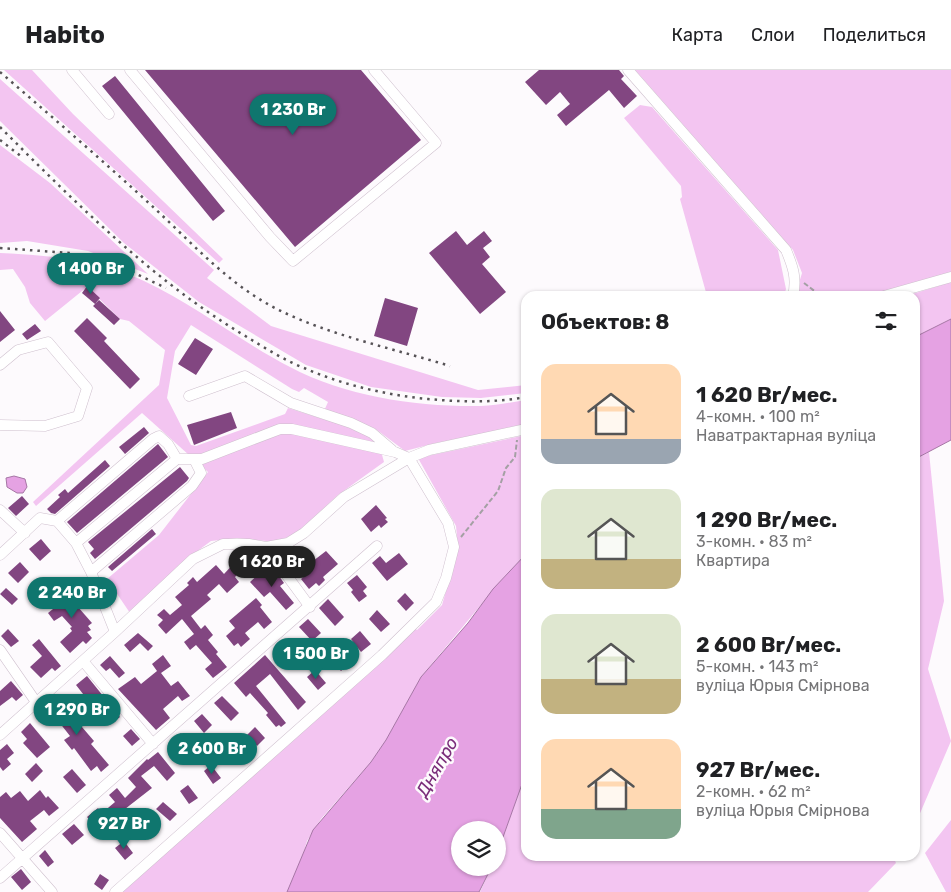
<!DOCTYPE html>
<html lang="ru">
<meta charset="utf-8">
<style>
body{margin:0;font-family:Rubik,sans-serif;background:#f2f2f2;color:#202124;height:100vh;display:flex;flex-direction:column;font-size:19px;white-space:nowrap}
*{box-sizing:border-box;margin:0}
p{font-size:16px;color:#757577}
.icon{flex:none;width:28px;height:28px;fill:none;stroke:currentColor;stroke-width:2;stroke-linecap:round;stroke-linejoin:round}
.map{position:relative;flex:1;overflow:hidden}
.panel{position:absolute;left:521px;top:221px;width:399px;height:570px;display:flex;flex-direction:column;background:#fff;border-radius:15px;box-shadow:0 1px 4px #0004}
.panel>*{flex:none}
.tools{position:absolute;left:451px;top:751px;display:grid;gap:10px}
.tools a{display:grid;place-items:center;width:55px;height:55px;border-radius:50%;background:#fff;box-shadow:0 1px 4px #0004;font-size:25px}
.price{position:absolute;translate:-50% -42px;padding:0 11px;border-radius:18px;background:#0f766e;color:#fff;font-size:16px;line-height:32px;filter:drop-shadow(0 1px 2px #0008)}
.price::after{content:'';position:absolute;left:50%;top:30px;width:15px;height:11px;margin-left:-8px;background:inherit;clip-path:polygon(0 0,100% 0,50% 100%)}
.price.current{background:#222;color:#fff}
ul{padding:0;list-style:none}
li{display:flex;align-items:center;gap:15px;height:125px;padding:0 20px}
li span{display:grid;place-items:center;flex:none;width:140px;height:100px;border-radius:15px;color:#555}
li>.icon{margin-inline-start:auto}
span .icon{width:60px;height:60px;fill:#fffc;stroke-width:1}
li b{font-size:21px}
h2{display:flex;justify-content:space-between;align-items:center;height:60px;padding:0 20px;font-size:21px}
header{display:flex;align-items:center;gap:30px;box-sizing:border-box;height:70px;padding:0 25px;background:#fff;border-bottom:1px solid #e0e0e0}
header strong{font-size:24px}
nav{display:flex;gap:28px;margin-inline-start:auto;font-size:18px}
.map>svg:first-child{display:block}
.green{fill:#f3c5f1}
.water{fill:#e5a2e3;stroke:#a676a5}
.building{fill:#824681}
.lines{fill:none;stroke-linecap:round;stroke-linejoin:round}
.minor-casing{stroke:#cfc0ce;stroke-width:11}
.path{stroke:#a4a0a4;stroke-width:2;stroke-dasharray:5 2.5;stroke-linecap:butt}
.minor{stroke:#fff;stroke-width:10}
.rail{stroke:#575357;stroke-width:2.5;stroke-dasharray:2.5 5;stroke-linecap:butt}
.labels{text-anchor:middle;stroke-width:5;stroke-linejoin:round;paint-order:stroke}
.water-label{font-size:18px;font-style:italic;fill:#7a2d7a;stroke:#fdfafd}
</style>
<header>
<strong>Habito</strong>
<nav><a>Карта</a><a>Слои</a><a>Поделиться</a></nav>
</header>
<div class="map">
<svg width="951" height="822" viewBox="0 0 951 822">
<rect width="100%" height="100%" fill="#fdfafd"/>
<path class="green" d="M4 0H32L73 44 223 189 219 193Z
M635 0H951V202L869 226H795L802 203 793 180Z
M0 9 214 200 207 208 271 256 478 320 526 315V323L481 328 442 327 371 317 306 295 199 232 124 173 0 51Z
M640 35 652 37 778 180 786 219 784 226H707L680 129 682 127 681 116 624 48Z
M0 75 50 113 148 204 88 181 27 171 0 173Z
M0 183C48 185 100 190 144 211 195 235 240 271 290 297 347 327 418 337 481 336 496 336 511 332 526 330V355L436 373 405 381 377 360 324 341 328 332 304 318 299 322 292 319 191 255 175 281 167 328 191 375 196 376 285 344 288 338 358 360 379 374 384 392 338 425 298 462 277 472 237 468 211 471 180 494 130 543 107 509 159 465 208 402 142 343 36 436 33 432 159 315 165 280 129 251 120 249 87 217 45 251 30 233 25 217 13 199 0 200Z
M951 212V249L915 267V226H906Z
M526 365V484L505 506 421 607 386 670 371 692 321 749 307 771 302 789 287 822H117L411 555 417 560 442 535 458 479 456 456 418 388Z
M929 382 944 531 928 599 951 671 915 755V389Z
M526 703V786H893L896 793 868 822H480L491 798H498V781Z
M951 750V822H946L925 783Z"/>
<path class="water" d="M951 249V370L915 389V267Z
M14 406 25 409 27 417 23 423H17L7 417 6 408Z
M526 484V703L498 781V760H460V798H491L479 822H287L313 760 371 692 386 670 421 607 468 553 493 519Z"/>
<path class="building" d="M145 0H361L421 70 295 177Z
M539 0H619L624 6 621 9 637 26 624 38 609 20 566 56 557 45 570 34 560 22 546 35 525 12Z
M115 6 225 141 213 151 102 16Z
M456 161 467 175 484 161 492 171 483 178 490 187 482 194 506 222 480 244 429 183Z
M87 216 100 228 95 234 82 223Z
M385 228 418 238 407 276 374 266Z
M99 230 120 249 114 255 93 236Z
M0 241 15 260 0 272Z
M87 248 107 268 104 271 140 309 130 319 74 261Z
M35 254 41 261 27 270 22 264Z
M195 268 213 279 196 305 178 294Z
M231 342 237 358 194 375 187 355Z
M144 357 149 363 125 384 119 377Z
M158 374 168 387 77 463 67 452Z
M105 390 110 396 55 444 51 443 47 439 60 427 58 425 65 419 68 423Z
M180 397 189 408 187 411 95 489 90 483 94 479 88 472Z
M22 426 29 434 16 446 8 438Z
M376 435 387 448 385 449 388 452 381 458 379 455 371 462 361 449Z
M152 459 156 464 112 501 108 497Z
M41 469 51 481 40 491 29 479Z
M326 481 338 494 323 507 325 510 319 516 316 513 309 519 301 509 305 506 300 501Z
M399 483 408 494 387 511 372 493 380 486 386 493Z
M238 489 245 496 235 507 239 512 227 523 219 514 207 525 211 529 191 546 201 559 205 555 213 565 208 570 218 582 216 584 227 597 213 608 205 599 212 593 196 575 190 580 184 572 194 564 182 549 166 564 158 555 163 550 157 545 164 539 170 545 182 535 175 527 189 515 187 513 193 507 197 512 216 495 224 504Z
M20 492 29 502 18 513 8 503Z
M262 501 268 509 276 502 284 513 280 516 294 533 286 540 270 522 264 527 250 512Z
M357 505 367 517 363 521 367 526 359 532 351 522 353 520 347 513Z
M6 518 18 529 12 535 0 524Z
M60 518 73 531 84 523 89 529 78 537 92 553 88 556 91 560 87 562 92 568 86 574 83 571 70 583 60 572 72 561 70 558 72 557 62 546 54 551 48 543 58 535 50 525Z
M405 523 414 533 406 541 397 531Z
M256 528 262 535 260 537 272 552 264 559 258 552 245 563 250 569 241 577 238 573 234 576 226 566 235 558 229 551Z
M328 529 344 547 335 556 319 538Z
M377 540 390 554 381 562 369 549Z
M308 549 321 563 312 571 299 557Z
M8 559 19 571 11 577 1 566Z
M360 561 371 574 361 582 351 569Z
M138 563 153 576 148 581 140 573 130 582 124 575Z
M39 569 61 596 55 601 52 598 41 608 30 597 42 586 32 575Z
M286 569 300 586 292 593 278 576Z
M340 582 350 593 341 601 331 590Z
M163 585 171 596 161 603 171 616 178 611 190 626 182 631 178 626 163 639 170 648 156 660 118 619 135 607 141 614 157 601 152 594Z
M265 585 306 632 298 640 270 604 256 616 286 653 281 657 279 655 276 657 266 645 268 643 250 623 246 627 234 613Z
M110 586 125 603 119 608 110 598 106 601 100 595Z
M315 600 326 613 318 620 307 607Z
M87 606 120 647 112 653 104 643 99 647 92 639 94 638 76 615Z
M11 611 23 625 16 631 12 627 0 636V621Z
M222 626 239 643 231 651 214 633Z
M57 628 94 671 91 674 109 695 101 702 97 696 91 701 74 678 72 680 64 670 70 666 59 652 55 656 49 649 53 644 47 637Z
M202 644 212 655 204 663 194 651Z
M30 653 50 677 37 688 23 673 27 669 21 662Z
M255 657 265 668 257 676 247 665Z
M131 659 140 669 132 676 123 666Z
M181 663 191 675 181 684 171 672Z
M230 673 240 685 231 692 221 680Z
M7 674 14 683 7 689 11 694 3 701 0 697V680Z
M158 682 175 703 167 711 154 696 141 706 152 718 116 746 115 744 98 759 87 747 98 738 102 743 115 732 109 725 117 718 125 728 136 717 128 708 147 689 148 690Z
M36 693 43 701 32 712 25 704Z
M211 695 221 708 213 714 204 701Z
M72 699 86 715 77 723 63 707Z
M188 715 198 728 189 734 180 721Z
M40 720 46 728 48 726 59 738 49 746 44 740 30 751 37 759 22 772 0 748V727L6 722 11 728 20 721 28 731Z
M163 732 177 744 170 751 156 739Z
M74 754 84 765 72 775 62 764Z
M124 771 133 783 125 790 115 778Z
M45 780 54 792 48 797 39 786Z
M21 799 31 812 22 820 11 807Z
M100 804 109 810 102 820 94 814Z"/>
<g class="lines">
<g class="minor-casing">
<path id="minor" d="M72 0 109 44
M130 0 270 167 293 191 436 73 374 0
M628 0 786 180C793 197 797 208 793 226
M884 226 951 207
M0 295 18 280 48 272 87 318 78 346 45 356 0 355
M189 326 245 306 291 333 351 353 372 363 392 380
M177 389 168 374 159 366 153 369 57 451 76 473 177 389H202L280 359H292L395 382 409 388
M0 440 25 463
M76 473 91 502 192 416 201 403 194 389
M266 477 310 537
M0 485 40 448 57 451
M91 502 115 562
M0 580 36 632
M83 591 153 674
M0 665 115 562 193 489 223 474H249L266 477 288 473 304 463 344 427 409 388 429 380 526 359
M0 763 52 822
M0 808 377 476
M115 822 382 585 436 532 446 508 454 477 448 453 409 388"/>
</g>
<path class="path" d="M804 213 821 226
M461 467 498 421 506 398 515 387 517 370"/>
<use href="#minor" class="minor"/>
<path class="rail" d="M0 2C51 46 102 90 151 135 190 171 229 215 277 239 328 265 395 279 450 296
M0 57C77 134 153 211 247 267 265 278 284 290 304 298 343 315 386 325 428 329 460 332 494 333 526 327
M0 70 22 87
M0 178 70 183 128 200 166 218"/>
</g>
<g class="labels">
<g class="water-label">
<text transform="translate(437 697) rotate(-60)" y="6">Дняпро</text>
</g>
</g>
</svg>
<div class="tools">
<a><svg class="icon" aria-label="layers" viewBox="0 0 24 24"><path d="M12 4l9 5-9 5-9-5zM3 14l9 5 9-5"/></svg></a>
</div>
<b class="price" style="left:293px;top:66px">1 230 Br</b>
<b class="price" style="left:91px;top:225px">1 400 Br</b>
<b class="price current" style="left:272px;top:518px">1 620 Br</b>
<b class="price" style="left:72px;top:549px">2 240 Br</b>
<b class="price" style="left:316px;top:610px">1 500 Br</b>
<b class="price" style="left:77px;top:666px">1 290 Br</b>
<b class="price" style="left:212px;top:705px">2 600 Br</b>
<b class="price" style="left:124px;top:780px">927 Br</b>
<section class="panel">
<h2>Объектов: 8<svg class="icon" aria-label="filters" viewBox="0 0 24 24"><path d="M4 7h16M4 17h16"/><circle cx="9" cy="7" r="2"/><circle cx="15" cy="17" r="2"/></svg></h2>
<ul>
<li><span style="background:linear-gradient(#ffd9b3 75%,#9aa5b1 0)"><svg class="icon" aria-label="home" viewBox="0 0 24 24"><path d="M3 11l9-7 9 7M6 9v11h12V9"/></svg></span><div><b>1 620 Br/мес.</b><p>4-комн. · 100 m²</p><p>Наватрактарная вуліца</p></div></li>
<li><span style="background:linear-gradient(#dfe7d0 70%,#c2b280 0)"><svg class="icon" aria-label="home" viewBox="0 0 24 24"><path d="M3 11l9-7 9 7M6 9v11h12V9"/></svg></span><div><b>1 290 Br/мес.</b><p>3-комн. · 83 m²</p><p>Квартира</p></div></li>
<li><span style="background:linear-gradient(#dfe7d0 65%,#c2b280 0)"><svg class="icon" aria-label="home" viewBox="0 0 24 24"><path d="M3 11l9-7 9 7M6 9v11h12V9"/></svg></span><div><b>2 600 Br/мес.</b><p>5-комн. · 143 m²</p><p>вуліца Юрыя Смірнова</p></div></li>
<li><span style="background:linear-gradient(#ffd9b3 70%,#7fa58c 0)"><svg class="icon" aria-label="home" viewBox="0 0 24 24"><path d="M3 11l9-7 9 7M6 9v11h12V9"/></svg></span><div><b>927 Br/мес.</b><p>2-комн. · 62 m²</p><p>вуліца Юрыя Смірнова</p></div></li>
</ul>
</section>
</div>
